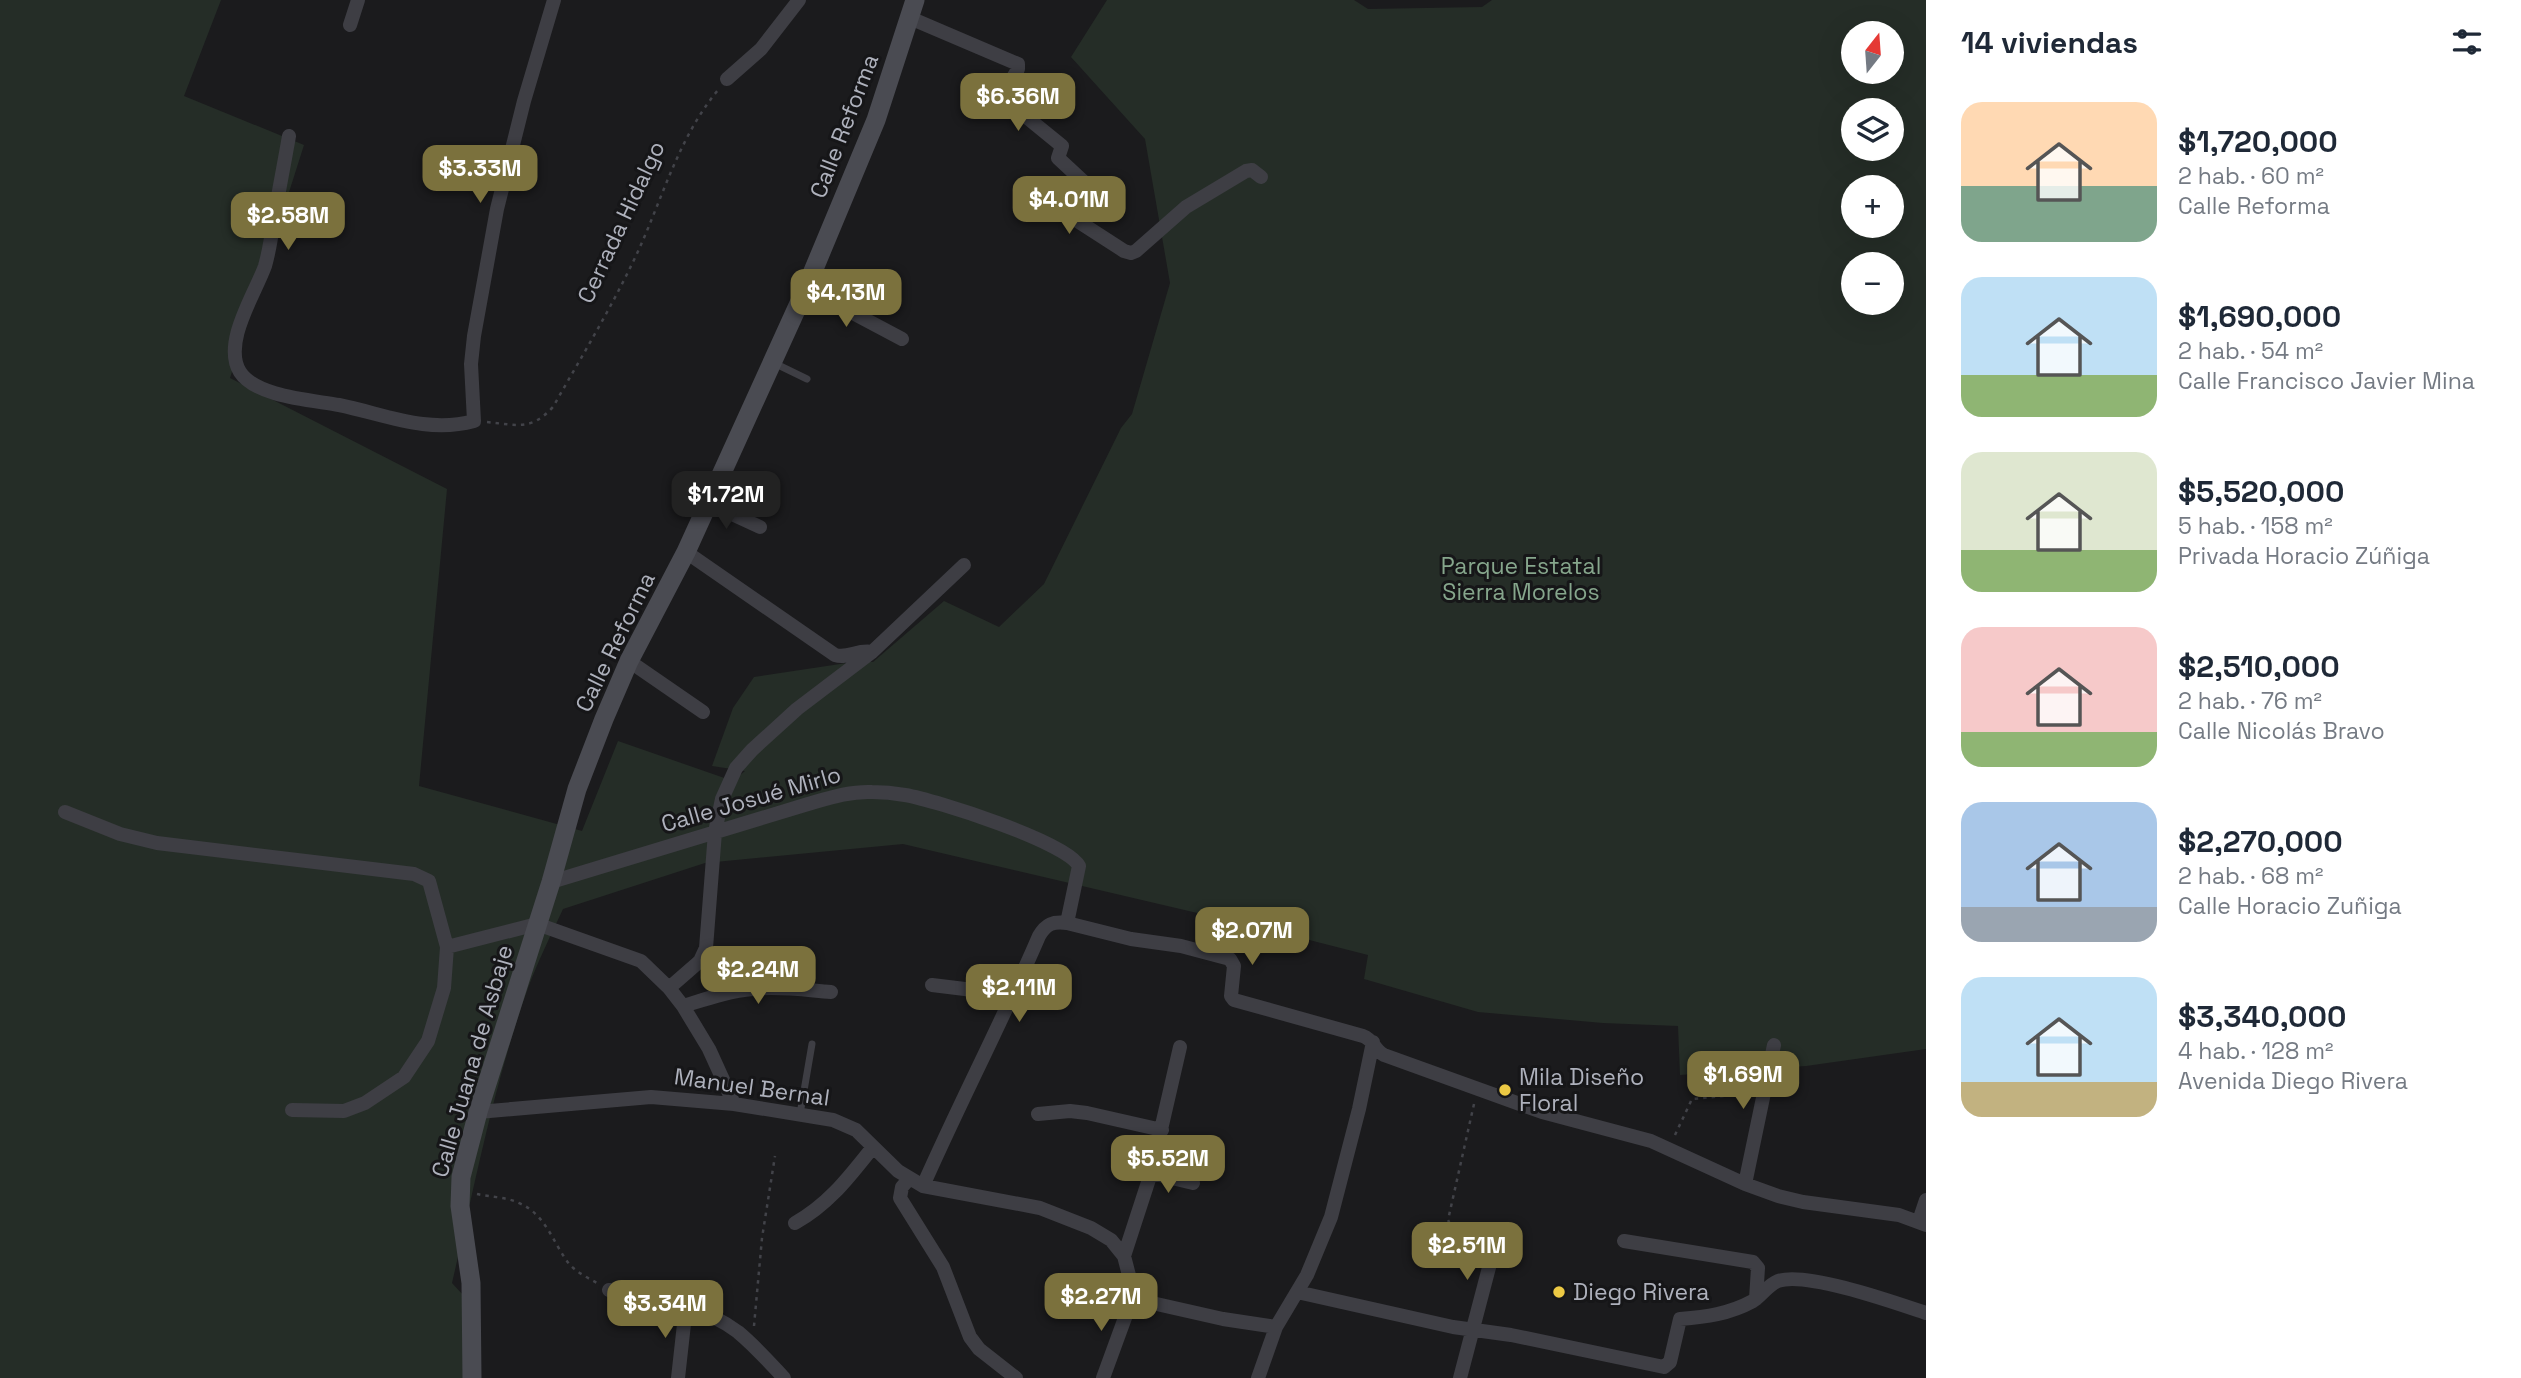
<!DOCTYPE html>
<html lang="es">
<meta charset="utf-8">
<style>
body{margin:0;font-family:"Space Grotesk",sans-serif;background:#f2f2f3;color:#1f2937;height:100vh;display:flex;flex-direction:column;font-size:26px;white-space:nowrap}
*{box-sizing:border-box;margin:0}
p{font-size:23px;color:#747a83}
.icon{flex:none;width:38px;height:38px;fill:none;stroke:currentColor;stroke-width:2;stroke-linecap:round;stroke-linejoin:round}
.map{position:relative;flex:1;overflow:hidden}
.panel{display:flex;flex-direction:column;background:#fff;width:595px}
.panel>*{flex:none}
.needle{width:46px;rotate:17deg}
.tools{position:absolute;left:1841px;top:21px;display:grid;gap:14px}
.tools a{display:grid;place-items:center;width:63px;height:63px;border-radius:50%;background:#fff;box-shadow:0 7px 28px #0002;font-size:35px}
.price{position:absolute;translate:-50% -60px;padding:0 16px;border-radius:14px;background:#7b713d;color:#fff;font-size:23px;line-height:46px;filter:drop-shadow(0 2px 4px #0008)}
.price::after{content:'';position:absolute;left:50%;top:42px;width:21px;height:16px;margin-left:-10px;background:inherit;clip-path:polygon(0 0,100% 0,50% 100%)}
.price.on{background:#222;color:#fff}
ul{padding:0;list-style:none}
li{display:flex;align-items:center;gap:21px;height:175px;padding:0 35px}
li span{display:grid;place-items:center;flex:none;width:196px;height:140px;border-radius:21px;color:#555}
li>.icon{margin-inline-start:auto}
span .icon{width:84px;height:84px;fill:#fffc;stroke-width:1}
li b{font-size:30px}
h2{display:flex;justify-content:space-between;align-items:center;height:84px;padding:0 35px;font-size:30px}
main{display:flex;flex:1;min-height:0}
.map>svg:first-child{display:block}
.green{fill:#252d27;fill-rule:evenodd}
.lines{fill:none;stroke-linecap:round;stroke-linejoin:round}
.path{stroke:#424349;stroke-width:2.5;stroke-dasharray:3.5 5;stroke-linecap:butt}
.lane{stroke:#3e3e44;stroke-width:7}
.street{stroke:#3e3e44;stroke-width:14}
.secondary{stroke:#4a4b52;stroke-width:19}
.poi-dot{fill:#ecc944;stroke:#161618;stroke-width:2.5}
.labels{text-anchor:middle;stroke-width:6;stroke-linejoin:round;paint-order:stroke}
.street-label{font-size:23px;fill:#aeb1bc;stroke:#161618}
.park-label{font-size:23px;fill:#86a68c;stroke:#161618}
.poi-label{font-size:23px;fill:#aeb1bc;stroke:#161618;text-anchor:start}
</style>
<main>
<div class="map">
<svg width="1926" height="1378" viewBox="0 0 1926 1378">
<rect width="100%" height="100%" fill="#1b1b1d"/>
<path class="green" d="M0 0H221L184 96 304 145 230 378 447 489 419 786 582 831 618 741 733 781 745 771 712 766 733 708 754 677 860 661 873 662 944 601 999 627 1044 584 1121 428 1132 414 1170 283 1145 139 1071 57 1107 0H1354L1368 9 1482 7 1492 0H1926V1049L1806 1066 1680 1075 1678 1026 1603 1023 1478 1012 1364 979 1368 955 1274 931 903 844 705 863 563 909C551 935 538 961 528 988 494 1083 475 1184 452 1283L474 1307 472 1378H0ZM1853 33H1892V72H1853ZM1853 110H1892V149H1853ZM1853 187H1892V226H1853ZM1853 264H1892V303H1853Z"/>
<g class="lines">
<path class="path" d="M487 422C517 425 531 431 553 407 583 354 615 302 640 247 664 193 680 136 718 90
M1474 1104 1448 1220 1450 1224 1484 1232
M1675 1135 1692 1099 1724 1096 1731 1063 1736 1060 1753 1062
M477 1194C490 1197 507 1197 519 1203 547 1215 553 1244 570 1265 578 1273 588 1278 597 1283
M754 1326 762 1238 775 1156"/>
<path class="lane" d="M774 363 807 379
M800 1114 812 1044"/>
<path class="street" d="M910 18 1018 64V69L1002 97 1062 146 1058 158 1086 184V191L1070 210 1073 218 1124 251 1131 253 1136 251 1186 207 1246 171 1252 170 1261 177
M350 25 358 0
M727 79 761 49 799 0
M289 136C284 165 278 195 273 225 271 239 269 252 265 266 255 294 222 343 240 372 256 397 312 400 339 405 384 414 427 434 474 421L471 364 474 336 497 209 524 101 554 0
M806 288 902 339
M708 503 760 527
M686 552 835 655C848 659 858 649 872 652
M629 661 703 712
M65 812 120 834 157 843 414 874 429 881 447 947 444 988 428 1041 404 1077 365 1103 344 1111 292 1110
M551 882 808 804C829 798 850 791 872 792 883 792 894 793 905 795 935 800 1067 842 1079 866L1067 923C1053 921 1046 924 1039 936 1003 1020 960 1102 923 1186
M1067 923 1131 939 1181 946 1230 959 1234 966 1231 996 1234 1000 1363 1036C1374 1040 1374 1050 1384 1055L1542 1112 1651 1141 1745 1184 1778 1196 1803 1202 1899 1215 1926 1225
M447 947 537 924 641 961 669 988 683 1006 709 1049 734 1104
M932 985 1014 995
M669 988 700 961 706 948 715 832 722 799 736 768 752 750 797 709 872 652 964 565
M683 1006C706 999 729 991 753 989 779 986 805 990 831 992
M478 1112 651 1097 734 1104 833 1120 856 1130 898 1171 923 1186 1040 1208 1091 1228 1111 1240 1124 1256 1131 1283 1130 1298 1126 1315 1103 1378
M1038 1114 1070 1111 1087 1113 1162 1130
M1151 1173 1193 1183
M909 1179 902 1187 900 1198 943 1267 970 1337 979 1349 1016 1378
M1745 1184 1774 1045
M1919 1221 1926 1200
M795 1223C829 1204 849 1177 873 1147
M1624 1241 1753 1262 1758 1268 1756 1299
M1124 1256 1151 1173 1180 1047
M609 1290C653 1298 701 1304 738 1332 755 1346 769 1362 784 1378
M1297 1292 1453 1327 1511 1335 1664 1367 1670 1362 1680 1319C1706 1317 1729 1314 1753 1301 1762 1295 1768 1285 1778 1281 1806 1271 1896 1303 1926 1313
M1130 1298 1223 1319 1276 1327
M678 1378 686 1306
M1258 1378 1276 1327 1307 1275 1331 1217 1359 1109 1373 1042
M1460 1378 1497 1237"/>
<path class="secondary" d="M472 1378 471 1283 460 1206 461 1177 478 1112 551 882 577 789 604 719 629 661 686 552 806 288 876 120 915 0"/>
</g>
<g class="poi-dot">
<circle cx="1505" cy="1090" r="7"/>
<circle cx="1559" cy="1292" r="7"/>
</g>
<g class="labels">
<g class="street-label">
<text transform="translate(844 126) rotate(-69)" y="8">Calle Reforma</text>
<text transform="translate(621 222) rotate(-65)" y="8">Cerrada Hidalgo</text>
<text transform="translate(615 642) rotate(-64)" y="8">Calle Reforma</text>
<text transform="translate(751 799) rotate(-16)" y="8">Calle Josué Mirlo</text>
<text transform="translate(472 1061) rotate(-74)" y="8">Calle Juana de Asbaje</text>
<text transform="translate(752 1087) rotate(8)" y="8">Manuel Bernal</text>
</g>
<g class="park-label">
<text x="1521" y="574">Parque Estatal<tspan x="1521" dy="26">Sierra Morelos</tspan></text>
</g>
<g class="poi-label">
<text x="1519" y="1085">Mila Diseño<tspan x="1519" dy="26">Floral</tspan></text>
<text x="1573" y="1300">Diego Rivera</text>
</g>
</g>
</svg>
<div class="tools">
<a><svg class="needle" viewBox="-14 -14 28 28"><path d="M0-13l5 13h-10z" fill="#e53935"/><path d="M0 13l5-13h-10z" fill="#747a83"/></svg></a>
<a><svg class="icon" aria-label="layers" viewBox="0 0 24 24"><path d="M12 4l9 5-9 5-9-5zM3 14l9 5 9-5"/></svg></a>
<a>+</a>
<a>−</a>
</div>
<b class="price" style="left:1018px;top:133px">$6.36M</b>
<b class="price" style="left:480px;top:205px">$3.33M</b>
<b class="price" style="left:1069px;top:236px">$4.01M</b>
<b class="price" style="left:288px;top:252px">$2.58M</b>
<b class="price" style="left:846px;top:329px">$4.13M</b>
<b class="price on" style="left:726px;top:531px">$1.72M</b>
<b class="price" style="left:1252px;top:967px">$2.07M</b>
<b class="price" style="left:758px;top:1006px">$2.24M</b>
<b class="price" style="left:1019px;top:1024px">$2.11M</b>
<b class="price" style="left:1743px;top:1111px">$1.69M</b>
<b class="price" style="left:1168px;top:1195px">$5.52M</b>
<b class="price" style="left:1467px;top:1282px">$2.51M</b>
<b class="price" style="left:1101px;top:1333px">$2.27M</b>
<b class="price" style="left:665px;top:1340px">$3.34M</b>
</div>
<section class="panel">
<h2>14 viviendas<svg class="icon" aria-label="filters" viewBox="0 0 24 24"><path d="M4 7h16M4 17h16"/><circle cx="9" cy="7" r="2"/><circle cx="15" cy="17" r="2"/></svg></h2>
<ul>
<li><span style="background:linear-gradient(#ffd9b3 60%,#7fa58c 0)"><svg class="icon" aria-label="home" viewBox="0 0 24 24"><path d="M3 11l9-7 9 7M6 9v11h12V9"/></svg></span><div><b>$1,720,000</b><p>2 hab. · 60 m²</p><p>Calle Reforma</p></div></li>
<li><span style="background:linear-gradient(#bfe0f5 70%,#8fb573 0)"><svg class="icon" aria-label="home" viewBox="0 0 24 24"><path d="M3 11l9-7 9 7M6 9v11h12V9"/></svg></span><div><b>$1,690,000</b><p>2 hab. · 54 m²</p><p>Calle Francisco Javier Mina</p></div></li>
<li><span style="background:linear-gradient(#dfe7d0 70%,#8fb573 0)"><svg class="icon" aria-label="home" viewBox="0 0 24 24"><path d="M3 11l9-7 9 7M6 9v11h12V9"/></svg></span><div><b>$5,520,000</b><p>5 hab. · 158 m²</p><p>Privada Horacio Zúñiga</p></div></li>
<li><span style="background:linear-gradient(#f6c9c9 75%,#8fb573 0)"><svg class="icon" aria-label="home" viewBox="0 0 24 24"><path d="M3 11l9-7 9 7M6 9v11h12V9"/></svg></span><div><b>$2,510,000</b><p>2 hab. · 76 m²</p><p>Calle Nicolás Bravo</p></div></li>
<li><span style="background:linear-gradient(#a9c7e8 75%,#9aa5b1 0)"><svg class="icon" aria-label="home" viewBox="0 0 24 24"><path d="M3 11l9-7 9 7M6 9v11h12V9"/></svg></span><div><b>$2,270,000</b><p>2 hab. · 68 m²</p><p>Calle Horacio Zuñiga</p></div></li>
<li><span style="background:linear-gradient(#bfe0f5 75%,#c2b280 0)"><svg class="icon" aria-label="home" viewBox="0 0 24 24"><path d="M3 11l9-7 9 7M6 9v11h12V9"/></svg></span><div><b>$3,340,000</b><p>4 hab. · 128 m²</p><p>Avenida Diego Rivera</p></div></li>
</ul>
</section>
</main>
